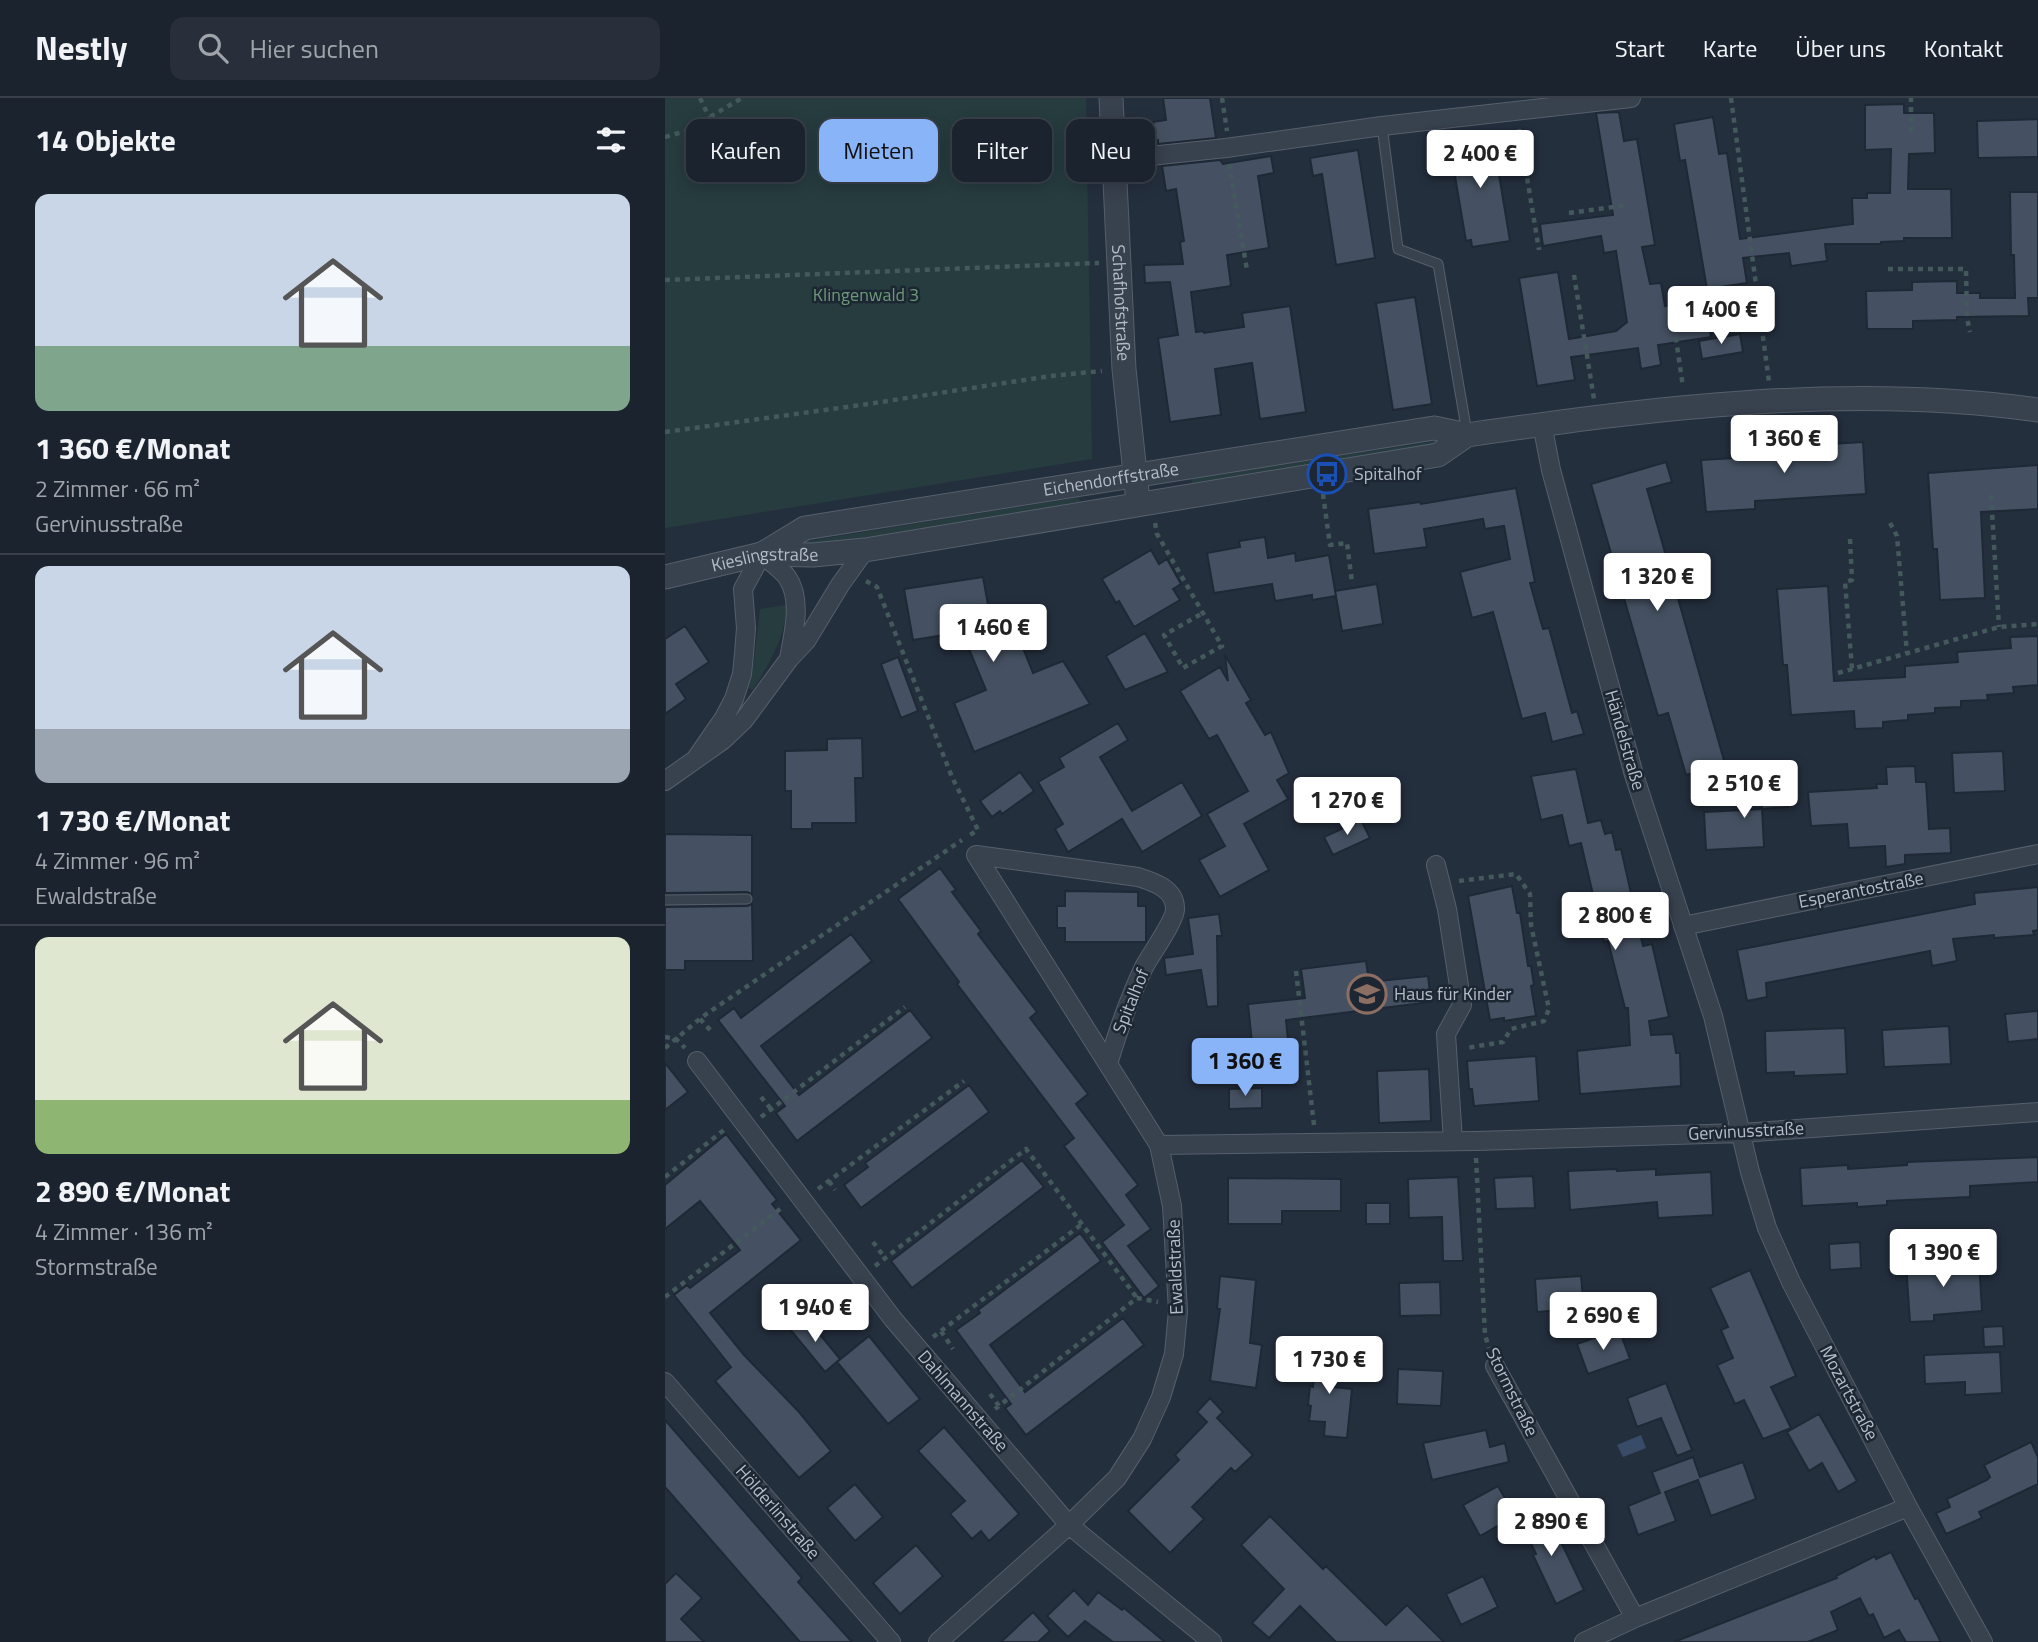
<!DOCTYPE html>
<html lang="de">
<meta charset="utf-8">
<style>
body{margin:0;font-family:"Titillium Web",sans-serif;background:#282f3a;color:#f1f3f6;height:100vh;display:flex;flex-direction:column;font-size:26px;white-space:nowrap}
*{box-sizing:border-box;margin:0}
p{font-size:23px;color:#a0a4aa}
.icon{flex:none;width:38px;height:38px;fill:none;stroke:currentColor;stroke-width:2;stroke-linecap:round;stroke-linejoin:round}
.map{position:relative;flex:1;overflow:hidden}
.panel{display:flex;flex-direction:column;background:#1b232e;width:665px}
.panel>*{flex:none}
.hud{position:absolute;left:21px;top:21px;width:665px;height:63px;display:flex;gap:14px}
.price{position:absolute;translate:-50% -60px;padding:0 16px;border-radius:7px;background:#fff;color:#222;font-size:23px;line-height:46px;filter:drop-shadow(0 2px 4px #0008)}
.price::after{content:'';position:absolute;left:50%;top:42px;width:21px;height:16px;margin-left:-10px;background:inherit;clip-path:polygon(0 0,100% 0,50% 100%)}
.price.on{background:#8ab4f8;color:#111}
ul{padding:0;list-style:none}
li{display:grid;align-content:center;gap:14px;height:371px;padding:0 35px}
li+li{border-top:2px solid #39404a}
li span{display:grid;place-items:center;height:217px;border-radius:14px;color:#555}
li>.icon{margin-inline-start:auto}
span .icon{width:126px;height:126px;fill:#fffc;stroke-width:1}
li b{font-size:30px}
h2{display:flex;justify-content:space-between;align-items:center;height:84px;padding:0 35px;font-size:30px}
.pill{padding:0 24px;border-radius:14px;background:#1b232e;box-shadow:0 4px 18px #0003,0 0 0 2px #39404a;font-size:24px;line-height:63px}
.pill.on{background:#8ab4f8;color:#111}
header{display:flex;align-items:center;gap:42px;box-sizing:border-box;height:98px;padding:0 35px;background:#1b232e;border-bottom:2px solid #39404a}
header strong{font-size:33px}
nav{display:flex;gap:38px;margin-inline-start:auto;font-size:24px}
.search{width:490px;height:63px;background:#282f3a;display:flex;align-items:center;gap:18px;box-sizing:border-box;padding:0 24px;border-radius:14px;color:#a0a4aa;font-size:26px}
main{display:flex;flex:1;min-height:0}
.map>svg:first-child{display:block}
.green{fill:#263c3f}
.water{fill:#394c67}
.building{fill:#455162;stroke:#1f2835;stroke-width:2}
.lines{fill:none;stroke-linecap:round;stroke-linejoin:round}
.service-casing{stroke:#565f6c;stroke-width:11}
.minor-casing{stroke:#565f6c;stroke-width:20}
.tertiary-casing{stroke:#565f6c;stroke-width:25}
.path{stroke:#44595c;stroke-width:4.5;stroke-dasharray:5 5;stroke-linecap:butt}
.service{stroke:#38414e;stroke-width:9}
.minor{stroke:#38414e;stroke-width:18}
.tertiary{stroke:#38414e;stroke-width:23}
.labels{text-anchor:middle;stroke-width:5;stroke-linejoin:round;paint-order:stroke}
.park-label{font-size:18px;fill:#6b9a76;stroke:#1d2633}
.street-label{font-size:18px;fill:#b4bcc9;stroke:#1d2633}
.poi-label{font-size:18px;fill:#b4bcc9;stroke:#1d2633;text-anchor:start}
</style>
<header>
<strong>Nestly</strong>
<div class="search"><svg class="icon" aria-label="search" viewBox="0 0 24 24"><circle cx="10" cy="10" r="6"/><path d="M15 15l6 6"/></svg>Hier suchen</div>
<nav><a>Start</a><a>Karte</a><a>Über uns</a><a>Kontakt</a></nav>
</header>
<main>
<section class="panel">
<h2>14 Objekte<svg class="icon" aria-label="filters" viewBox="0 0 24 24"><path d="M4 7h16M4 17h16"/><circle cx="9" cy="7" r="2"/><circle cx="15" cy="17" r="2"/></svg></h2>
<ul>
<li><span style="background:linear-gradient(#c9d6e8 70%,#7fa58c 0)"><svg class="icon" aria-label="home" viewBox="0 0 24 24"><path d="M3 11l9-7 9 7M6 9v11h12V9"/></svg></span><div><b>1 360 €/Monat</b><p>2 Zimmer · 66 m²</p><p>Gervinusstraße</p></div></li>
<li><span style="background:linear-gradient(#c9d6e8 75%,#9aa5b1 0)"><svg class="icon" aria-label="home" viewBox="0 0 24 24"><path d="M3 11l9-7 9 7M6 9v11h12V9"/></svg></span><div><b>1 730 €/Monat</b><p>4 Zimmer · 96 m²</p><p>Ewaldstraße</p></div></li>
<li><span style="background:linear-gradient(#dfe7d0 75%,#8fb573 0)"><svg class="icon" aria-label="home" viewBox="0 0 24 24"><path d="M3 11l9-7 9 7M6 9v11h12V9"/></svg></span><div><b>2 890 €/Monat</b><p>4 Zimmer · 136 m²</p><p>Stormstraße</p></div></li>
</ul>
</section>
<div class="map">
<svg width="1373" height="1544" viewBox="0 0 1373 1544">
<rect width="100%" height="100%" fill="#242f3e"/>
<path class="green" d="M0 0H421L427 361 0 430Z
M771 343 774 344 772 349 528 388 526 381Z
M414 399 415 405 144 449 142 446 143 443Z
M121 507C122 537 103 568 88 592L82 589 89 563 95 511Z"/>
<path class="water" d="M976 1337 981 1350 958 1359 952 1347Z"/>
<path class="building" d="M498 0H545L551 40 493 46V42H491L488 24 501 22Z
M1239 6V15H1269L1270 55 1244 56 1243 91H1286L1287 140H1239V143L1216 144V146H1160L1162 163 1126 168 1124 155 1078 160 1082 185 1042 191 1020 62 1015 63 1009 26 1048 19 1054 56 1062 55 1075 141 1188 126 1187 100H1202V95H1225L1226 51 1200 52V7Z
M954 14 959 43 972 41 990 147 977 149 985 186 996 185 1000 208 1040 202 1046 239 993 247 996 267 976 271 973 250 906 259 910 282 872 288 854 180 893 174 904 241 951 233 962 224 951 153 939 155 936 138 878 148 875 126 948 117 931 15Z
M1373 21V59L1313 60 1312 23Z
M827 34 845 143 807 149 806 142 801 143 785 49 790 48 789 40Z
M693 52 710 160 671 167 657 76 648 78 645 60Z
M606 58 609 75 593 78 604 150 562 157 566 188 526 194 531 234 538 233 539 235 579 229 577 215 625 208 641 314 595 321 587 265 550 271 556 317 505 324 493 240 513 237 505 184 480 185 479 167 518 166 515 144 519 143 511 91 501 93 497 68 555 62 558 66Z
M1345 94H1373V200H1363L1364 218 1292 219V222L1248 223V231H1202L1201 193 1247 192V184L1292 183V195H1315V200H1350L1349 157H1346Z
M750 199 767 306 728 312 711 205Z
M1075 236 1078 254 1037 261 1034 243Z
M1198 344 1201 396 1090 403V411L1041 414 1036 362 1087 359V351Z
M1001 364 1007 384 982 391 1060 666 1021 677 1003 615 993 618 926 386Z
M1373 367V411L1316 414 1320 500 1275 502 1272 451H1268L1263 375Z
M851 390 870 484 865 485 878 531 884 530 907 615 912 613 919 636 887 644 880 615 857 621 828 514 807 520 795 474 845 461 839 428 820 431 818 421 759 431 762 449 709 456 703 411 755 404 756 406Z
M600 439 603 460 630 455 631 463 664 457 671 498 647 502V497L610 503 607 486 549 495 542 455 575 449 574 443Z
M486 452 494 466 502 461 516 486 508 491 515 502 469 529 454 503 451 505 437 481Z
M318 479 325 518 333 515 341 534 350 530 368 575 398 563 425 606 309 654 289 605 321 592 297 534 248 542 239 491Z
M712 486 718 526 677 533 670 493Z
M1163 488 1169 583 1240 579V568L1293 564 1292 554 1346 550 1345 539 1373 538V587L1348 589 1349 595 1322 597 1323 602 1296 603V609L1270 610V615L1243 617V622L1218 624V630L1190 631 1189 613 1126 617 1122 567H1118L1112 491Z
M20 528 44 564 11 586 21 601 0 616V541Z
M480 535 503 574 460 592 441 558Z
M560 557 586 602 581 605 600 637 606 634 624 675 612 682 623 701 579 726 604 772 555 799 534 762 560 748 542 716 583 693 552 637 544 641 515 593 555 569 563 583Z
M233 559 253 613 236 620 216 566Z
M453 625 463 642 435 659 467 713 517 684 537 718 477 754 457 721 403 754 390 731 398 726 373 684 399 669 394 660Z
M197 640 198 680H190L191 725H147V731H126V693H120V653L162 652V641Z
M1338 653 1340 693 1289 695 1287 655Z
M1250 668 1251 684H1261L1264 731 1285 730 1286 755 1240 757V766L1221 769 1220 748 1184 750 1182 726 1146 728 1143 694 1212 690 1211 686H1222L1221 669Z
M911 671 923 725 936 722 940 736 947 734 951 752 956 751 978 848 987 846 1004 919 984 923 986 937 1008 936 1011 955H1015L1016 988 915 996 912 953 965 947 963 910H960L943 843 939 844 916 745 904 748 897 717 876 722 866 678Z
M355 674 369 693 337 716 335 713 327 719 315 703Z
M1121 678 1123 709 1097 711 1099 749 1041 752 1039 714 1097 711 1095 683Z
M696 722 705 740 668 757 659 739Z
M0 736 87 737V796L82 794 0 795Z
M275 770 291 792 287 794 316 833 313 836 372 914 365 920 423 996 411 1006 473 1087 461 1097 486 1131 463 1148 494 1188 479 1200 437 1144 459 1127 399 1048 409 1040 292 886 294 884 233 801Z
M847 788 852 815H855L863 868H866L869 887 866 888 871 918 839 923V920L825 922 803 798Z
M1373 789V832L1368 833 1369 837 1329 840V837L1288 841 1292 863 1267 868 1265 853 1101 885 1102 899 1082 903 1072 852 1310 806 1309 795Z
M400 793 473 794V808H481V844H400V830H392V808H400Z
M87 806 88 863H20V872H0V809L82 808Z
M554 816 557 838H552L553 908 542 909 536 872 501 877 499 860 528 856 523 820Z
M186 836 207 863 96 948 134 997 245 912 267 940 132 1043 111 1015 120 1008 53 922 69 910 76 920Z
M701 863 704 884 763 878 766 904 621 922 624 952 588 955 583 906 640 900 636 871Z
M1373 913V941L1343 944 1340 916Z
M1284 928 1286 966 1219 969 1217 932Z
M1180 930 1182 976 1129 978V974L1101 975 1100 933Z
M871 958 874 1003 809 1008 807 991H804L802 963Z
M0 965 23 994 0 1012Z
M764 971 766 1023 714 1025 712 973Z
M304 987 324 1014 196 1110 179 1087 203 1069 200 1065Z
M597 990V1010L564 1011V991Z
M61 1036 112 1102 107 1106 136 1142 45 1215 79 1257 134 1314 166 1353 134 1380 50 1283 66 1269 9 1197 22 1187 25 1190 75 1152 35 1103 0 1131V1087Z
M1373 1059V1084L1305 1088V1099L1222 1103V1107L1192 1109V1105L1137 1108 1135 1070 1183 1067V1071L1242 1067V1064Z
M357 1062 379 1089 247 1190 226 1163Z
M952 1071V1073L991 1071V1077L1046 1074 1048 1117 993 1120 992 1104 905 1112 903 1073Z
M868 1078 870 1110 831 1111 829 1080Z
M793 1079 798 1163H778L777 1119 744 1120 743 1081Z
M563 1080 676 1081V1113H617V1126H563Z
M701 1105H725V1126H701Z
M415 1135 436 1163 325 1247 360 1294 458 1220 479 1247 361 1337 340 1310 346 1306 291 1232 315 1215 313 1212Z
M1195 1144 1196 1170 1165 1172 1164 1146Z
M1314 1161 1317 1213 1269 1217V1223L1245 1224 1241 1166Z
M1085 1172 1131 1278 1106 1289 1126 1330 1098 1341 1079 1302 1070 1306 1052 1267 1068 1260 1056 1232 1063 1229 1045 1190Z
M555 1178 591 1182 585 1245 597 1247 591 1290 545 1283 555 1211H552Z
M916 1178 919 1210 872 1214 870 1181Z
M775 1184 776 1217 735 1218 734 1185Z
M140 1218 175 1261 160 1274 124 1230Z
M1338 1228 1339 1248 1319 1249 1318 1229Z
M954 1231 965 1261 923 1276 912 1246Z
M204 1238 255 1301 223 1326 172 1264Z
M652 1250 673 1252 669 1289 687 1291 682 1340 659 1338 660 1324 644 1323 646 1308 643 1307 645 1288 648 1289Z
M1335 1254 1337 1295 1300 1297V1284L1260 1286 1259 1257Z
M733 1271 778 1273 776 1308 732 1306Z
M1001 1285 1027 1352 1012 1358 996 1320 972 1329 962 1300Z
M545 1300 558 1314 552 1320 588 1357 570 1374 566 1370 527 1409 539 1421 505 1455 463 1413 514 1362 510 1357 542 1324 532 1314Z
M1154 1316 1192 1383 1173 1394 1157 1365 1144 1373 1122 1334Z
M0 1322 137 1480 133 1484 187 1544H135L0 1389Z
M279 1329 354 1416 324 1443 316 1433 307 1441 285 1416 300 1403 253 1353Z
M821 1332 825 1349 840 1345 844 1364 767 1382 758 1345Z
M1366 1344 1373 1359V1386L1314 1414 1317 1420 1281 1436 1271 1415 1285 1409 1282 1401 1322 1382 1325 1379 1319 1367Z
M1028 1359 1035 1379 1078 1364 1091 1401 1046 1418 1033 1382 1000 1394 1011 1423 973 1437 963 1408 995 1395 987 1374Z
M190 1386 218 1419 190 1443 162 1410Z
M833 1388 850 1418 815 1438 798 1407Z
M874 1409 891 1446 896 1444 919 1492 891 1506 868 1457 871 1456 853 1419Z
M605 1418 658 1471 661 1468 721 1527 742 1507 779 1544H671L635 1508 604 1540 587 1525 619 1491 576 1447Z
M251 1447 278 1478 235 1516 208 1485Z
M1226 1454 1250 1501 1253 1500 1276 1544H1241L1234 1532 1219 1540 1208 1516 1204 1518 1195 1500 1166 1514 1173 1532 1143 1544H1009L1172 1480 1171 1478 1210 1458 1211 1461Z
M11 1475 37 1500 16 1521 39 1544H0V1486Z
M818 1478 833 1509 796 1527 781 1496Z
M409 1492 423 1507 433 1494 457 1512 459 1510 500 1544H448L420 1523 403 1539 382 1518Z
M368 1514 385 1533 373 1544H336Z"/>
<g class="lines">
<g class="service-casing">
<path id="service" d="M717 28 733 151 773 166 802 335
M0 802 82 801"/>
</g>
<g class="minor-casing">
<path id="minor" d="M447 62 561 50 717 28 966 0
M877 326 886 372 969 677 1048 918 1085 1074 1102 1130 1126 1184 1243 1409 1318 1544
M30 662 59 620 69 601 77 576 79 556 81 530 78 491 97 456C105 464 116 471 122 479 138 502 128 537 124 561
M0 683 58 642 79 622 124 561 141 543 175 487 200 452
M311 757 473 779C489 784 511 791 510 812 509 824 486 856 479 869 464 900 453 933 443 966
M771 767 782 811 797 907 781 936 788 1043
M1018 828 1373 756
M32 963 228 1221 404 1427 547 1544
M494 1047 811 1043 1076 1035 1373 1014
M830 1268 970 1520
M0 1284 226 1544
M273 1544 404 1427 452 1380 477 1341 496 1299 509 1256 513 1213 507 1108 494 1047 311 757
M919 1544 970 1520 1243 1409"/>
</g>
<g class="tertiary-casing">
<g id="tertiary">
<path id="s1" d="M446 0 459 271 472 394"/>
<path id="s2" d="M97 456 140 430 769 330 802 337C991 310 1182 285 1373 312"/>
<path id="s3" d="M0 479 97 456 148 457 200 452 773 357 802 337"/>
</g>
</g>
<path class="path" d="M35 0 44 19
M557 0 562 33
M1066 0 1104 284
M854 31 874 152
M1246 34V0
M0 39 21 33 77 0
M564 66 582 172
M904 115 963 107
M1223 171H1301L1302 220 1305 234
M909 177 929 301
M0 182 434 165
M1005 200 1018 289
M1080 225 1096 219
M0 334 196 307 386 278 437 273
M658 396 665 447 682 445 687 484
M1326 397 1334 529
M490 425 492 436 557 548 518 570 499 537 538 515
M1225 425 1232 438 1242 555
M1185 441 1187 482 1180 484 1187 571
M201 483 212 489 287 679 313 732 305 737
M1173 575 1334 529 1373 526
M794 783 851 776 865 796 866 827 884 911 879 923 846 931 838 944 801 950
M631 873 649 1027
M35 921 46 933
M0 939 11 941 20 950
M0 950 37 919 297 742
M96 999 106 1011
M96 1019 240 909
M811 1060 820 1237 824 1250
M0 1079 60 1031
M164 1083 170 1092
M153 1091 299 983
M208 1144 220 1160
M210 1168 361 1051 472 1200
M0 1199 119 1108
M276 1233 288 1251
M268 1239 417 1126
M325 1296 334 1308
M330 1311 472 1200 493 1204"/>
<use href="#service" class="service"/>
<use href="#minor" class="minor"/>
<use href="#tertiary" class="tertiary"/>
</g>
<defs>
<g id="bus-ring" transform="scale(2.0125)"><circle r="9.5" fill="#1d2633" stroke="#1a4fb4" stroke-width="1.5"/><path d="M-5-6H5V4H4V6H2V4H-2V6H-4V4H-5ZM-3.5-4V0h7V-4ZM-3.5 1.2v1.5H-2V1.2ZM2 1.2v1.5H3.5V1.2Z" fill="#1a4fb4"/></g>
<g id="school-ring" transform="scale(2.0125)"><circle r="9.5" fill="#1d2633" stroke="#8d6e63" stroke-width="1.5"/><path d="M0-5L7-2L0 1L-7-2ZM-4 1L0 2.5L4 1V4Q0 6-4 4Z" fill="#8d6e63"/></g>
</defs>
<g fill-rule="evenodd">
<use href="#bus-ring" x="662" y="376"/>
<use href="#school-ring" x="702" y="896"/>
</g>
<g class="labels">
<g class="park-label">
<text x="201" y="203">Klingenwald 3</text>
</g>
<g class="street-label">
<text dy="6" stroke="none"><textPath href="#s1" startOffset="205">Schafhofstraße</textPath></text>
<text dy="6" stroke="none"><textPath href="#s2" startOffset="360">Eichendorffstraße</textPath></text>
<text dy="6" stroke="none"><textPath href="#s3" startOffset="102">Kieslingstraße</textPath></text>
<text transform="translate(960 642) rotate(74)" y="6">Händelstraße</text>
<text transform="translate(1196 792) rotate(-11)" y="6">Esperantostraße</text>
<text transform="translate(466 903) rotate(-68)" y="6">Spitalhof</text>
<text transform="translate(1081 1033) rotate(-3)" y="6">Gervinusstraße</text>
<text transform="translate(510 1169) rotate(-92)" y="6">Ewaldstraße</text>
<text transform="translate(847 1294) rotate(64)" y="6">Stormstraße</text>
<text transform="translate(1184 1295) rotate(62)" y="6">Mozartstraße</text>
<text transform="translate(298 1303) rotate(49)" y="6">Dahlmannstraße</text>
<text transform="translate(113 1414) rotate(49)" y="6">Hölderlinstraße</text>
</g>
<g class="poi-label">
<text x="689" y="382">Spitalhof</text>
<text x="729" y="902">Haus für Kinder</text>
</g>
</g>
</svg>
<b class="price" style="left:815px;top:92px">2 400 €</b>
<b class="price" style="left:1056px;top:248px">1 400 €</b>
<b class="price" style="left:1119px;top:377px">1 360 €</b>
<b class="price" style="left:992px;top:515px">1 320 €</b>
<b class="price" style="left:328px;top:566px">1 460 €</b>
<b class="price" style="left:1079px;top:722px">2 510 €</b>
<b class="price" style="left:682px;top:739px">1 270 €</b>
<b class="price" style="left:950px;top:854px">2 800 €</b>
<b class="price on" style="left:580px;top:1000px">1 360 €</b>
<b class="price" style="left:1278px;top:1191px">1 390 €</b>
<b class="price" style="left:150px;top:1246px">1 940 €</b>
<b class="price" style="left:938px;top:1254px">2 690 €</b>
<b class="price" style="left:664px;top:1298px">1 730 €</b>
<b class="price" style="left:886px;top:1460px">2 890 €</b>
<div class="hud">
<a class="pill">Kaufen</a>
<a class="pill on">Mieten</a>
<a class="pill">Filter</a>
<a class="pill">Neu</a>
</div>
</div>
</main>
